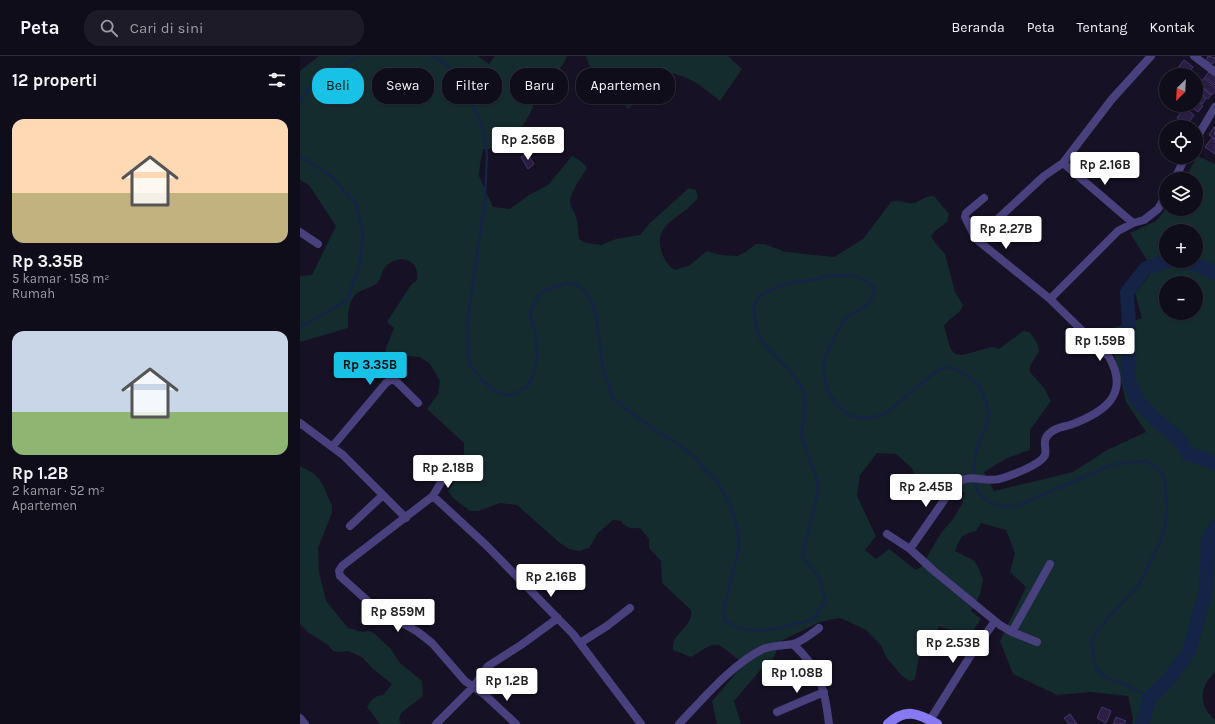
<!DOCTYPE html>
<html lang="id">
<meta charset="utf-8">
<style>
body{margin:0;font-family:Karla,sans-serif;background:#1e1b28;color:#f1f3f6;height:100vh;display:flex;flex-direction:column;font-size:15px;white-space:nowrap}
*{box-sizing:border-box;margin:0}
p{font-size:13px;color:#9c9ca3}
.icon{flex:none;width:22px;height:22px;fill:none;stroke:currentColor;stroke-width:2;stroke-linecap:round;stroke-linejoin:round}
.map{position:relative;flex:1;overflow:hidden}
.side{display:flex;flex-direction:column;background:#100d1b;width:300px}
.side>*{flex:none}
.guide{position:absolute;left:12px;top:12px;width:380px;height:36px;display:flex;gap:8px}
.needle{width:26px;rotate:204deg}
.buttons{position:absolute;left:859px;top:12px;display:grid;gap:8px}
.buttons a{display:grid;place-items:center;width:44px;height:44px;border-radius:50%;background:#100d1b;box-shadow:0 1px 3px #0004,0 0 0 1px #302d3a;font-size:20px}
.price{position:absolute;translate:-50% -34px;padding:0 9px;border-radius:4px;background:#fff;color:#222;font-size:13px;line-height:26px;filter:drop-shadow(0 1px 2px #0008)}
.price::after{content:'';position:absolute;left:50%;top:24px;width:12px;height:9px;margin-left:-6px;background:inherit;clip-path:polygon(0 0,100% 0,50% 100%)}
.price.current{background:#18c2e7;color:#111}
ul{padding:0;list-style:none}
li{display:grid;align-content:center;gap:8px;height:212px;padding:0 12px}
li span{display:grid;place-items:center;height:124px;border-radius:12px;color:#555}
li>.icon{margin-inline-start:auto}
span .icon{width:72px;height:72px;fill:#fffc;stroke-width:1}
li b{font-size:17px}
h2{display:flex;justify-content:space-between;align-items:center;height:48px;padding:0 12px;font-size:17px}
.chip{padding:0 14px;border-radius:16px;background:#100d1b;box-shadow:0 1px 3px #0004,0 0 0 1px #302d3a;font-size:14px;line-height:36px}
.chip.current{background:#18c2e7;color:#111}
header{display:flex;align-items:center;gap:24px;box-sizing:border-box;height:56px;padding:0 20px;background:#100d1b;border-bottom:1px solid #302d3a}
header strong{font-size:19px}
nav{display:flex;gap:22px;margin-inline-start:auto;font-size:14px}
.search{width:280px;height:36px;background:#1e1b28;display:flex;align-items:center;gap:10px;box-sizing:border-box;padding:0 14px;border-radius:16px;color:#9c9ca3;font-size:15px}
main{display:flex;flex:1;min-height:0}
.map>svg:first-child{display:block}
.green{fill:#152c2e;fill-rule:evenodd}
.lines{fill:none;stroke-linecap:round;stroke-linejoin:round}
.stream{stroke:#142346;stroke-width:2.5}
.river{stroke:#142346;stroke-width:14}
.building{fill:#2a1f43;stroke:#44346d}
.street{stroke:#48417e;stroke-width:8}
.secondary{stroke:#8679f1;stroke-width:10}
</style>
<header>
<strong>Peta</strong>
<div class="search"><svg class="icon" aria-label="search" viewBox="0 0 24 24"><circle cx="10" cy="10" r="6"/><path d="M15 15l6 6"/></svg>Cari di sini</div>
<nav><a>Beranda</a><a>Peta</a><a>Tentang</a><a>Kontak</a></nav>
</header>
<main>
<section class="side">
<h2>12 properti<svg class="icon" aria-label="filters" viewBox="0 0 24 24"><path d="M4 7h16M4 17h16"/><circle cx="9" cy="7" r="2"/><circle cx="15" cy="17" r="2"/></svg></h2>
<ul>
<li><span style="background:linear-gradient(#ffd9b3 60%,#c2b280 0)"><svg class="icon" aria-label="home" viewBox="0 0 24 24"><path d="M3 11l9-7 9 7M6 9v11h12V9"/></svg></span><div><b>Rp 3.35B</b><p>5 kamar · 158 m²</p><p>Rumah</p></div></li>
<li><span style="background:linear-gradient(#c9d6e8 65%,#8fb573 0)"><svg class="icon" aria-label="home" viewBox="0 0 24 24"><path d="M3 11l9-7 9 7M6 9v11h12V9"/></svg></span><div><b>Rp 1.2B</b><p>2 kamar · 52 m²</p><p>Apartemen</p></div></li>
</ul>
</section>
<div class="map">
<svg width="915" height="668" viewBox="0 0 915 668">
<rect width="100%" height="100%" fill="#161124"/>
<path class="green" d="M19 0H178L189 8 195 0H267C263 13 250 21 242 30 236 37 236 45 232 53 227 66 210 88 195 92 192 93 187 93 183 93L180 108 179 120 193 151 210 153 229 139 248 129 272 100 282 106 287 112C282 120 270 137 270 146 270 152 273 153 275 158 278 165 278 175 279 183L286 187 301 189 316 183 340 179 350 167 389 132 396 134 398 142C394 146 391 150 387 153 370 166 354 173 362 197 365 205 368 210 375 214L390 209 407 195 421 199 437 200 444 197 456 188H464L486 196 534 201 563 183 591 146C601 143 604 148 613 147 621 146 622 140 634 140L649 158 647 166 636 174 631 180 635 187 645 198 655 236 663 249C659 260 651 260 644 270L650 292 655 298 662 299 692 291 699 293 723 275 730 276 738 289 739 296 731 308 729 315 744 332 751 345 730 374V394L707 402 684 416 694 435 773 416 807 394 846 376 826 346 819 316 809 280 810 273 842 262 835 237 850 219 847 204 830 177 856 165 866 153H896V123H885L897 100 915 108V616C899 631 898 650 915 664V668H832L833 662 828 640 790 636 757 639 713 618 700 585 726 531 710 516 715 497 706 474 681 467 676 475C661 478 660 482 655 495L673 504 678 510 683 524 680 538 671 555 681 563 669 580 639 570C636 580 627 586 622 596 617 604 617 614 615 623L611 625 608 624 601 619 586 601 581 589 566 574 543 563 539 562 520 566 481 585 473 603 463 611 434 645 441 668H417L412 645 444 608 421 590C408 586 402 596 391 601L373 594C373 590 373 585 376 581 382 573 393 567 391 554L362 527 361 505 349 492V483L340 472C332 473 326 472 321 465L313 464 298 477 289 492 279 495 269 493 260 487 217 449 200 447 178 455H170L152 441 148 435 164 412V387L127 353 138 338 140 325 130 308 120 301 109 300 86 302V292L94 272 87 266 111 229 117 224C120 205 102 197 87 209 81 214 82 222 77 227 71 232 62 233 57 237 47 245 48 261 48 272L0 286V220L12 219 36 170 9 129 0 124V15ZM866 175H896V205H866ZM866 227H896V257H866ZM577 397 596 398 612 412 615 421 613 437 617 444 640 426 665 437 662 448 653 463 641 477 621 511 616 514 589 493 576 503 565 494 576 480 557 440 560 419Z
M286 0H428L442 13 420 45C402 30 391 21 367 16L361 20 346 38 328 53 289 9Z
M0 410 13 417 19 423 23 429 32 450V457L18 492 19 516 26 545 48 572 62 576 69 575 75 578 91 593 99 606 122 625 123 640 101 657 99 664 101 668H80L67 651C71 644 74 640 83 639L92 628 72 612 62 601 48 595 40 596 33 595 28 589 9 577 0 568Z"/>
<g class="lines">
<path class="stream" d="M131 0 143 6 154 16 179 62 184 76 187 98 185 144 167 268 169 308 182 324 193 334 200 337 206 339 213 338 227 331 234 318 237 303 236 279 230 258 236 244 240 238 246 234 268 227 276 228 287 237 291 245 296 259 303 313 313 343 355 374 381 390 398 404 402 411 417 425 431 451 438 475 439 491 423 555 425 565C430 567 435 570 440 572 464 579 491 568 514 563L525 545C524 535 522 526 516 518 511 511 506 507 502 499 506 486 509 473 512 459 515 447 519 439 518 427L502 382C501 367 508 351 504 337 500 322 476 302 466 290 459 283 455 272 455 262 454 257 453 250 456 245 461 235 487 228 497 226 502 225 507 225 512 224 517 223 521 221 527 220 544 218 562 217 574 232 573 253 557 252 545 263 541 268 524 301 524 306 523 316 525 330 530 339 533 344 545 358 551 360 554 361 559 361 563 361 567 361 573 362 578 360 590 357 598 347 607 339 613 333 621 328 628 322 632 319 637 314 643 312 653 309 665 318 673 324 682 333 687 343 688 356 689 370 684 372 680 384 674 401 668 431 685 443 697 451 705 451 719 449L802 413 816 408 845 405 852 408 862 417 865 424 867 454 865 469 861 484 839 529 799 572 791 585 796 612 804 620 832 632 850 642
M0 45 13 27 32 14 59 0
M0 100 31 120 56 148 63 177 60 208 47 244 7 268 0 270"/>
<path class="river" d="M869 205 846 212 827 236 829 268 828 322 837 344 853 361 880 384 888 398 902 402 915 408
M884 205 908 213 915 217
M842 668 850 642 871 621 889 596 906 534 908 484 915 471"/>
</g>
<path class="building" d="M908 0 915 2 913 8 906 5Z
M884 4 893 11 887 19H872Z
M909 16 915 21V29L905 21Z
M904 22 915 31V35L912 39 899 28Z
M899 29 911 39 908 43 896 33Z
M896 35 906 43 902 48 896 43Z
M896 44 903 50 898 56 888 49H896Z
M884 51 894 59 887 69 877 62Z
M914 71H915V83L909 79Z
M912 82 915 84V98L905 91Z
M866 83V96L860 91Z
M227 97 234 108 228 113 221 101Z
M802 651 811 655 806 667 797 662Z
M770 658 777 668H769L764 662Z
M816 661 826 665 824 668H813Z"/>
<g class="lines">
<path class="street" d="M894 0 915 16
M896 83 915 51
M763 107 833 167
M875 123 885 101
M684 142 666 157 665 161 676 183 750 243
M0 176 18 188
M676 183 744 120 763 107 812 43 851 0
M0 367 43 399 106 462
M32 391 86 327 92 323 97 326 118 347
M147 416 133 440 42 510 39 515 40 520 71 548 118 576 132 587 165 625 185 639 216 668
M133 440 186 489 273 578 341 668
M50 470 83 439
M587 478 610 493 634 515 700 569 712 576 737 586
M610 493 654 430C669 414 685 429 703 422 712 419 742 408 745 399 747 391 741 384 750 377 756 371 763 371 770 369 803 357 831 339 809 301L750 243 818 175 833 167 844 164 858 153 866 139
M712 576 750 508
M280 587 307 570 330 552
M493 588C520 613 525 633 529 668
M477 656 524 636
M0 662 5 668
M630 664 669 602 695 565
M136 668 174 630 188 610 221 589 258 562
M379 668C402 644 433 607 463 593 472 589 483 590 493 588 503 585 511 578 519 572"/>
<path class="secondary" d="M588 668C605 652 618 657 637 668"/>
</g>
</svg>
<div class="buttons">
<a><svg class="needle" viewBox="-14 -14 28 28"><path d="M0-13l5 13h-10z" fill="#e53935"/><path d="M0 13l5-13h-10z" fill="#9c9ca3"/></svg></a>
<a><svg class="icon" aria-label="locate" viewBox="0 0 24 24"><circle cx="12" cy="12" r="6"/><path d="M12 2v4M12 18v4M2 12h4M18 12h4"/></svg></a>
<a><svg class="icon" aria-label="layers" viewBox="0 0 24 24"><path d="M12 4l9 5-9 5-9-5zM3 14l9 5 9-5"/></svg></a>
<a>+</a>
<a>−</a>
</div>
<b class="price" style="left:228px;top:105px">Rp 2.56B</b>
<b class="price" style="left:805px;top:130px">Rp 2.16B</b>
<b class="price" style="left:706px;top:194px">Rp 2.27B</b>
<b class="price" style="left:800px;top:306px">Rp 1.59B</b>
<b class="price current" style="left:70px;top:330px">Rp 3.35B</b>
<b class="price" style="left:148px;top:433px">Rp 2.18B</b>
<b class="price" style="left:626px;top:452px">Rp 2.45B</b>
<b class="price" style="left:251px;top:542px">Rp 2.16B</b>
<b class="price" style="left:98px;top:577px">Rp 859M</b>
<b class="price" style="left:653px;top:608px">Rp 2.53B</b>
<b class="price" style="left:497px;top:638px">Rp 1.08B</b>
<b class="price" style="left:207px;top:646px">Rp 1.2B</b>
<div class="guide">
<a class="chip current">Beli</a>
<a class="chip">Sewa</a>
<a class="chip">Filter</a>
<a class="chip">Baru</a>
<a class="chip">Apartemen</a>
</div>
</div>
</main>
